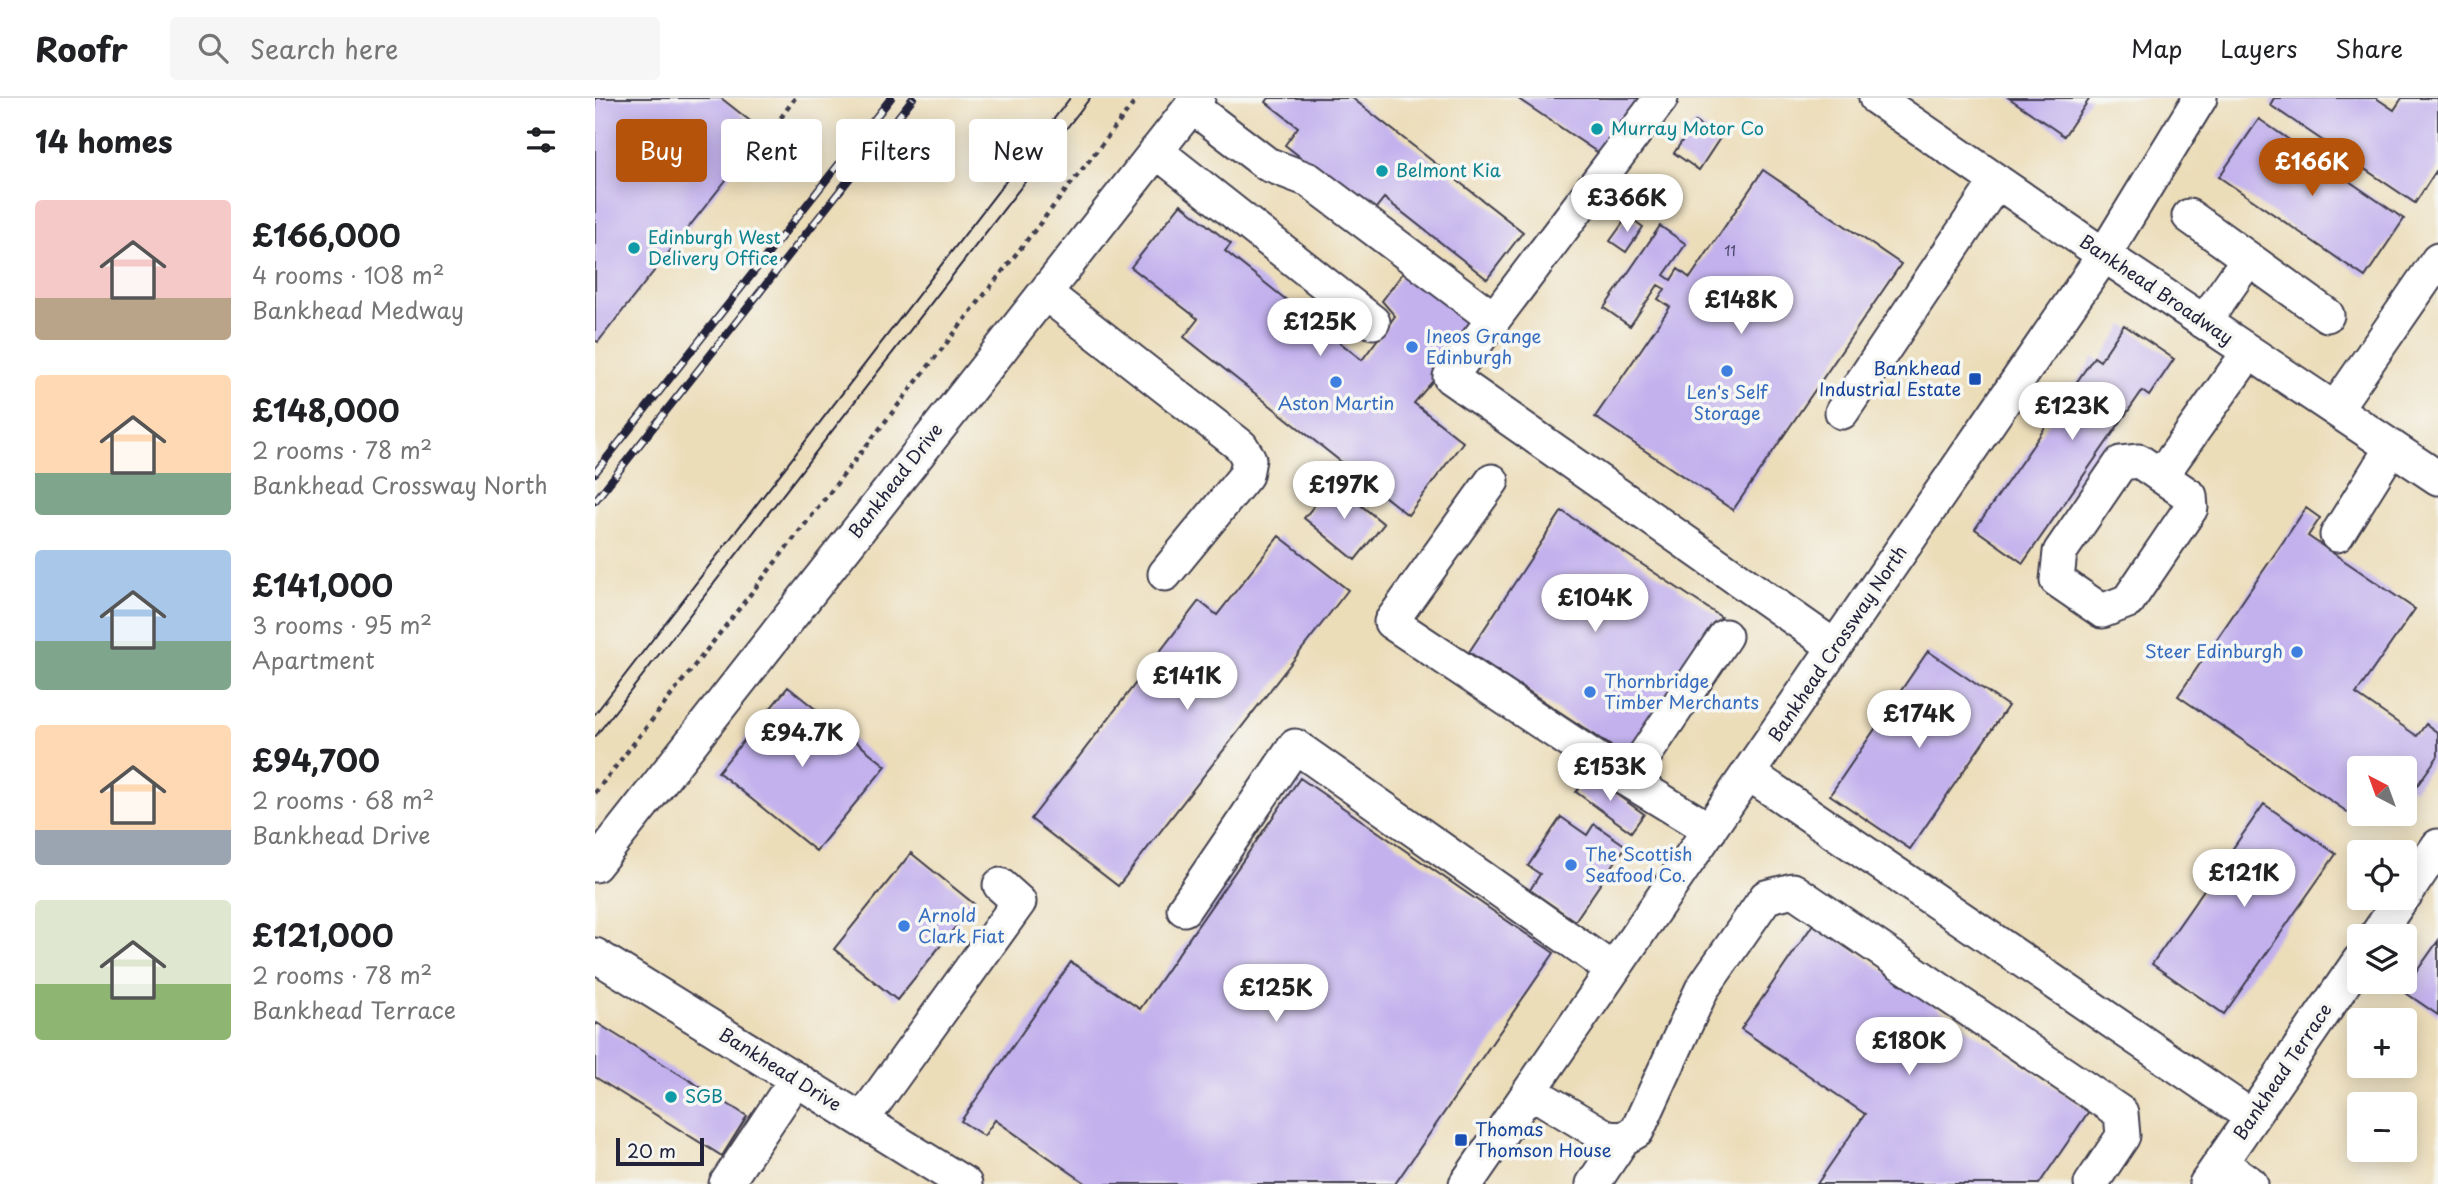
<!DOCTYPE html>
<meta charset="utf-8">
<style>
body{margin:0;font-family:"Playpen Sans",sans-serif;background:#f6f6f6;color:#202124;height:100vh;display:flex;flex-direction:column;font-size:26px;white-space:nowrap}
*{box-sizing:border-box;margin:0}
p{font-size:23px;color:#757577}
.icon{flex:none;width:38px;height:38px;fill:none;stroke:currentColor;stroke-width:2;stroke-linecap:round;stroke-linejoin:round}
.map{position:relative;flex:1;overflow:hidden}
.sheet{display:flex;flex-direction:column;background:#fff;width:595px}
.sheet>*{flex:none}
.guide{position:absolute;left:21px;top:21px;width:665px;height:63px;display:flex;gap:14px}
.needle{width:46px;rotate:319deg}
.tools{position:absolute;left:1752px;top:658px;display:grid;gap:14px}
.tools a{display:grid;place-items:center;width:70px;height:70px;border-radius:7px;background:#fff;box-shadow:0 4px 18px #0003;font-size:35px}
.scale{position:absolute;left:21px;bottom:18px;width:88px;box-sizing:border-box;padding-left:7px;border:4px solid #22223b;border-top:0;font-size:19px;line-height:24px;white-space:nowrap;color:#22223b;-webkit-text-stroke:5px #f6f6f2;paint-order:stroke}
.price{position:absolute;translate:-50% -60px;padding:0 16px;border-radius:24px;background:#fff;color:#222;font-size:23px;line-height:46px;filter:drop-shadow(0 2px 4px #0008)}
.price::after{content:'';position:absolute;left:50%;top:42px;width:21px;height:16px;margin-left:-10px;background:inherit;clip-path:polygon(0 0,100% 0,50% 100%)}
.price.active{background:#b45309;color:#fff}
ul{padding:0;list-style:none}
li{display:flex;align-items:center;gap:21px;height:175px;padding:0 35px}
li span{display:grid;place-items:center;flex:none;width:196px;height:140px;border-radius:7px;color:#555}
li>.icon{margin-inline-start:auto}
span .icon{width:84px;height:84px;fill:#fffc;stroke-width:1}
li b{font-size:30px}
h2{display:flex;justify-content:space-between;align-items:center;height:84px;padding:0 35px;font-size:30px}
.tag{padding:0 24px;border-radius:7px;background:#fff;box-shadow:0 4px 18px #0003;font-size:24px;line-height:63px}
.tag.active{background:#b45309;color:#fff}
header{display:flex;align-items:center;gap:42px;box-sizing:border-box;height:98px;padding:0 35px;background:#fff;border-bottom:2px solid #e0e0e0}
header strong{font-size:33px}
nav{display:flex;gap:38px;margin-inline-start:auto;font-size:24px}
.search{width:490px;height:63px;background:#f6f6f6;display:flex;align-items:center;gap:18px;box-sizing:border-box;padding:0 24px;border-radius:7px;color:#757577;font-size:26px}
main{display:flex;flex:1;min-height:0}
.map>svg:first-child{display:block}
.building{fill:#c2b1ed}
.lines{fill:none;stroke-linecap:round;stroke-linejoin:round}
.minor-casing{stroke:#403e4e;stroke-width:37}
.path{stroke:#403e4e;stroke-width:4.5;stroke-dasharray:5 5;stroke-linecap:butt}
.minor{stroke:#fff;stroke-width:33}
.tram{stroke:#22223b;stroke-width:2}
.rail-casing{stroke:#22223b;stroke-width:8}
.rail{stroke:#f6f6f2;stroke-width:5;stroke-dasharray:16;stroke-linecap:butt}
.culture-dot{fill:#0f9aa8;stroke:#f6f6f2;stroke-width:2.5}
.shop-dot{fill:#3f7fe0;stroke:#f6f6f2;stroke-width:2.5}
.transit-dot{fill:#1a4fb4;stroke:#f6f6f2;stroke-width:2.5}
.labels{text-anchor:middle;stroke-width:7;stroke-linejoin:round;paint-order:stroke}
.number-label{font-size:14px;fill:#4a4668}
.culture-label{font-size:18px;fill:#0d838f;stroke:#f6f6f2;text-anchor:start}
.street-label{font-size:18px;fill:#22223b;stroke:#f6f6f2}
.shop-label{font-size:18px;fill:#366cbe;stroke:#f6f6f2;text-anchor:start}
.transit-label{font-size:18px;fill:#164399;stroke:#f6f6f2;text-anchor:end}
</style>
<header>
<strong>Roofr</strong>
<div class="search"><svg class="icon" aria-label="search" viewBox="0 0 24 24"><circle cx="10" cy="10" r="6"/><path d="M15 15l6 6"/></svg>Search here</div>
<nav><a>Map</a><a>Layers</a><a>Share</a></nav>
</header>
<main>
<section class="sheet">
<h2>14 homes<svg class="icon" aria-label="filters" viewBox="0 0 24 24"><path d="M4 7h16M4 17h16"/><circle cx="9" cy="7" r="2"/><circle cx="15" cy="17" r="2"/></svg></h2>
<ul>
<li><span style="background:linear-gradient(#f6c9c9 70%,#b9a48a 0)"><svg class="icon" aria-label="home" viewBox="0 0 24 24"><path d="M3 11l9-7 9 7M6 9v11h12V9"/></svg></span><div><b>£166,000</b><p>4 rooms · 108 m²</p><p>Bankhead Medway</p></div></li>
<li><span style="background:linear-gradient(#ffd9b3 70%,#7fa58c 0)"><svg class="icon" aria-label="home" viewBox="0 0 24 24"><path d="M3 11l9-7 9 7M6 9v11h12V9"/></svg></span><div><b>£148,000</b><p>2 rooms · 78 m²</p><p>Bankhead Crossway North</p></div></li>
<li><span style="background:linear-gradient(#a9c7e8 65%,#7fa58c 0)"><svg class="icon" aria-label="home" viewBox="0 0 24 24"><path d="M3 11l9-7 9 7M6 9v11h12V9"/></svg></span><div><b>£141,000</b><p>3 rooms · 95 m²</p><p>Apartment</p></div></li>
<li><span style="background:linear-gradient(#ffd9b3 75%,#9aa5b1 0)"><svg class="icon" aria-label="home" viewBox="0 0 24 24"><path d="M3 11l9-7 9 7M6 9v11h12V9"/></svg></span><div><b>£94,700</b><p>2 rooms · 68 m²</p><p>Bankhead Drive</p></div></li>
<li><span style="background:linear-gradient(#dfe7d0 60%,#8fb573 0)"><svg class="icon" aria-label="home" viewBox="0 0 24 24"><path d="M3 11l9-7 9 7M6 9v11h12V9"/></svg></span><div><b>£121,000</b><p>2 rooms · 78 m²</p><p>Bankhead Terrace</p></div></li>
</ul>
</section>
<div class="map">
<svg width="1843" height="1086" viewBox="0 0 1843 1086">
<rect width="100%" height="100%" fill="#f6f6f2"/>
<filter id="ink" filterUnits="userSpaceOnUse"><feTurbulence type="fractalNoise" baseFrequency=".0143" numOctaves="2"/><feDisplacementMap in="SourceGraphic" scale="14" xChannelSelector="R" yChannelSelector="G"/><feConvolveMatrix kernelMatrix="1 2 1 2 8 2 1 2 1" color-interpolation-filters="sRGB"/></filter>
<filter id="wash" filterUnits="userSpaceOnUse"><feTurbulence type="fractalNoise" baseFrequency=".00686" numOctaves="4" result="noise"/><feDisplacementMap in="SourceGraphic" scale="28" xChannelSelector="R" yChannelSelector="G"/><feGaussianBlur stdDeviation="1.57" result="paint"/><feColorMatrix in="noise" values="0 0 0 0 0 0 0 0 0 0 0 0 0 0 0 0 0 1.4 0 .05"/><feComposite in="paint" operator="in"/></filter>
<g filter="url(#wash)">
<rect width="100%" height="100%" fill="#ecddb9"/>
<g id="blocks">
<path class="building" d="M0 0H126L169 34 3 244 0 242Z
M674 0H757L928 134 892 181 789 100 777 115 690 47 703 29 671 4Z
M922 0H1056L1014 62Z
M1414 0H1495L1469 38Z
M1679 0H1781L1799 12 1807 0H1843V70L1820 105 1675 7Z
M1664 21 1809 121 1770 179 1624 79Z
M1100 24 1125 40 1104 72 1079 55Z
M1168 72 1306 166 1138 412 1000 319 1075 209 1063 201 1070 191 1063 187 1035 228 1009 210 1065 128 1091 146 1069 177 1076 182 1083 171 1095 180Z
M586 106 636 146 630 153 767 262 800 218 787 203 811 171 886 226 819 305 868 344 813 417 589 239 603 221 536 169Z
M1033 118 1048 129 1031 154 1015 143Z
M1529 227 1579 261 1554 298 1547 293 1428 465 1380 431 1499 259 1505 263Z
M738 385 789 426 760 462 709 420Z
M1711 410 1725 420 1713 438 1820 511 1761 596 1822 638 1831 626 1843 635V658L1819 692 1810 686V670H1764V716H1769L1764 722 1583 598Z
M967 413 1126 519 1033 659 874 554Z
M684 438 753 492 523 788 436 721 604 503 622 517Z
M1333 553 1413 608 1315 751 1235 697Z
M193 589 291 668 221 753 123 674Z
M994 677 1049 716 1036 734 981 694Z
M705 680 959 855 800 1086H492L400 1022 389 1038 366 1023 476 864 545 911Z
M1669 706 1741 756 1629 916 1557 866Z
M966 719 992 737 999 726 1031 748 980 823 935 792 945 776 933 768Z
M316 755 379 806 302 902 239 851Z
M1219 825 1494 1013 1444 1086H1222L1270 1016 1146 931Z
M1843 843V917L1808 893Z
M2 925 152 1018 127 1058 0 979V928Z"/>
</g>
</g>
<g filter="url(#ink)">
<use href="#blocks" fill-opacity="0" stroke="#403e4e" stroke-width="2"/>
<g class="lines">
<g class="minor-casing">
<path id="minor" d="M1066 0 855 279 1240 549
M1281 0 1509 157 1843 380
M596 8 672 66 714 82 899 221
M561 53 778 224
M1594 118 1732 217
M450 195 646 348 654 361 651 377 570 476
M1609 224 1653 161
M1740 311 1843 162
M1247 314 1402 83
M1544 363 1595 398 1596 410 1533 503 1507 513 1462 482 1465 454 1526 365Z
M1566 378 1654 254
M897 383 796 524 1033 682
M1742 437 1797 349
M1153 675 1657 1019
M1115 732 1033 682 1130 538
M0 767 603 0
M1810 797 1843 748
M589 811 700 648 1018 872
M1781 838 1807 800
M0 857 370 1086
M935 993 1013 1040 1028 1041 1042 1033 1107 891 1171 799 1198 792 1526 1015 1528 1038 1496 1086
M267 1022 424 804 405 787
M1626 1065 1656 1086
M131 1086 201 981
M871 1086 1509 157 1605 0
M998 1086 1028 1041
M1611 1086 1764 863"/>
</g>
<path class="path" d="M150 58 155 63 200 0
M0 695 543 0"/>
<use href="#minor" class="minor"/>
<path class="tram" d="M0 616 475 0
M0 639 495 0"/>
<g class="rail-casing">
<path id="rail" d="M0 375 296 0
M0 403 318 0"/>
</g>
<use href="#rail" class="rail"/>
</g>
</g>
<g class="culture-dot">
<circle cx="1002" cy="31" r="7"/>
<circle cx="787" cy="73" r="7"/>
<circle cx="39" cy="150" r="7"/>
<circle cx="76" cy="999" r="7"/>
</g>
<g class="shop-dot">
<circle cx="817" cy="249" r="7"/>
<circle cx="1132" cy="273" r="7"/>
<circle cx="741" cy="284" r="7"/>
<circle cx="1702" cy="554" r="7"/>
<circle cx="995" cy="594" r="7"/>
<circle cx="976" cy="767" r="7"/>
<circle cx="309" cy="828" r="7"/>
</g>
<g class="transit-dot">
<rect x="1373" y="274" width="14" height="14" rx="3.5"/>
<rect x="859" y="1035" width="14" height="14" rx="3.5"/>
</g>
<g class="labels">
<g class="number-label">
<text x="1135" y="158">11</text>
</g>
<g class="culture-label">
<text x="1016" y="37">Murray Motor Co</text>
<text x="801" y="79">Belmont Kia</text>
<text x="53" y="146">Edinburgh West<tspan x="53" dy="21">Delivery Office</tspan></text>
<text x="90" y="1005">SGB</text>
</g>
<g class="street-label">
<text transform="translate(1561 192) rotate(34)" y="6">Bankhead Broadway</text>
<text transform="translate(301 383) rotate(-52)" y="6">Bankhead Drive</text>
<text transform="translate(1243 546) rotate(-56)" y="6">Bankhead Crossway North</text>
<text transform="translate(185 972) rotate(32)" y="6">Bankhead Drive</text>
<text transform="translate(1688 974) rotate(-56)" y="6">Bankhead Terrace</text>
</g>
<g class="shop-label">
<text x="831" y="245">Ineos Grange<tspan x="831" dy="21">Edinburgh</tspan></text>
<text x="1132" y="301" text-anchor="middle">Len's Self<tspan x="1132" dy="21">Storage</tspan></text>
<text x="741" y="312" text-anchor="middle">Aston Martin</text>
<text x="1688" y="560" text-anchor="end">Steer Edinburgh</text>
<text x="1009" y="590">Thornbridge<tspan x="1009" dy="21">Timber Merchants</tspan></text>
<text x="990" y="763">The Scottish<tspan x="990" dy="21">Seafood Co.</tspan></text>
<text x="323" y="824">Arnold<tspan x="323" dy="21">Clark Fiat</tspan></text>
</g>
<g class="transit-label">
<text x="1366" y="277">Bankhead<tspan x="1366" dy="21">Industrial Estate</tspan></text>
<text x="880" y="1038" text-anchor="start">Thomas<tspan x="880" dy="21">Thomson House</tspan></text>
</g>
</g>
</svg>
<div class="tools">
<a><svg class="needle" viewBox="-14 -14 28 28"><path d="M0-13l5 13h-10z" fill="#e53935"/><path d="M0 13l5-13h-10z" fill="#757577"/></svg></a>
<a><svg class="icon" aria-label="locate" viewBox="0 0 24 24"><circle cx="12" cy="12" r="6"/><path d="M12 2v4M12 18v4M2 12h4M18 12h4"/></svg></a>
<a><svg class="icon" aria-label="layers" viewBox="0 0 24 24"><path d="M12 4l9 5-9 5-9-5zM3 14l9 5 9-5"/></svg></a>
<a>+</a>
<a>−</a>
</div>
<div class="scale">20 m</div>
<b class="price active" style="left:1717px;top:100px">£166K</b>
<b class="price" style="left:1032px;top:136px">£366K</b>
<b class="price" style="left:1146px;top:238px">£148K</b>
<b class="price" style="left:725px;top:260px">£125K</b>
<b class="price" style="left:1477px;top:344px">£123K</b>
<b class="price" style="left:749px;top:423px">£197K</b>
<b class="price" style="left:1000px;top:536px">£104K</b>
<b class="price" style="left:592px;top:614px">£141K</b>
<b class="price" style="left:1324px;top:652px">£174K</b>
<b class="price" style="left:207px;top:671px">£94.7K</b>
<b class="price" style="left:1015px;top:705px">£153K</b>
<b class="price" style="left:1649px;top:811px">£121K</b>
<b class="price" style="left:681px;top:926px">£125K</b>
<b class="price" style="left:1314px;top:979px">£180K</b>
<div class="guide">
<a class="tag active">Buy</a>
<a class="tag">Rent</a>
<a class="tag">Filters</a>
<a class="tag">New</a>
</div>
</div>
</main>
